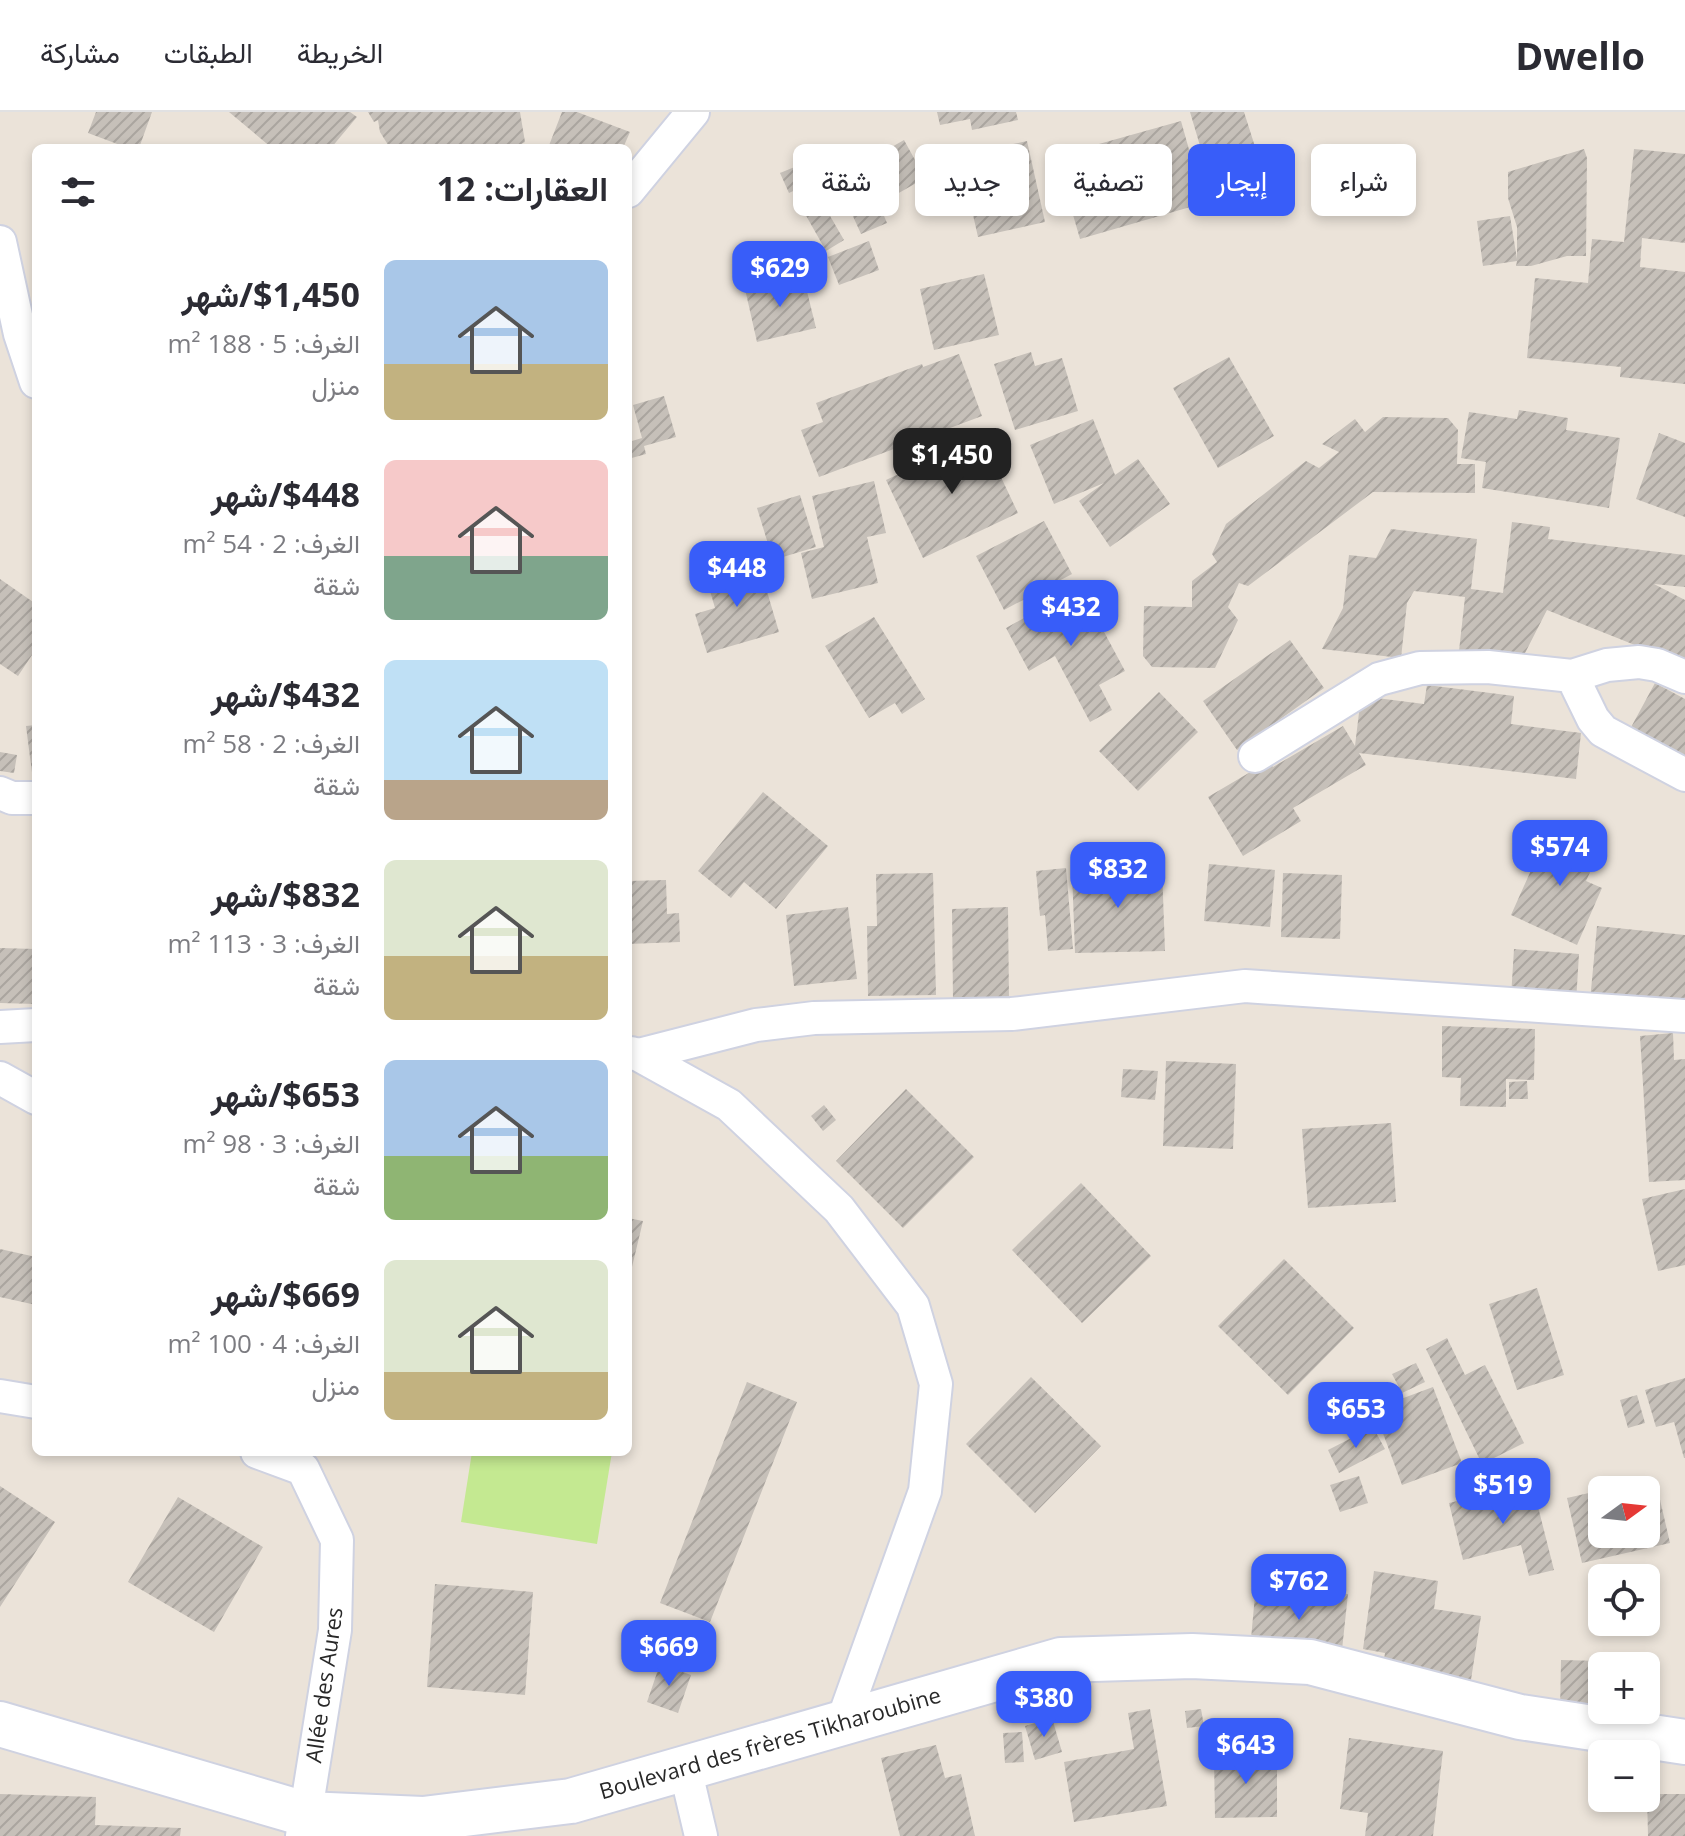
<!DOCTYPE html>
<html lang="ar">
<meta charset="utf-8">
<style>
body{margin:0;font-family:"Open Sans",Vazirmatn,sans-serif;background:#f7f7f7;color:#2b2b33;direction:rtl;height:100vh;display:flex;flex-direction:column;font-size:30px;white-space:nowrap}
*{box-sizing:border-box;margin:0}
p{font-size:26px;color:#7c7c81}
.icon{flex:none;width:44px;height:44px;fill:none;stroke:currentColor;stroke-width:2;stroke-linecap:round;stroke-linejoin:round}
.map{position:relative;flex:1;overflow:hidden;direction:ltr}
.side{position:absolute;left:32px;top:32px;width:600px;height:1312px;display:flex;flex-direction:column;background:#fff;border-radius:12px;box-shadow:0 4px 12px #0003;direction:rtl}
.side>*{flex:none}
.guide{position:absolute;left:656px;top:32px;width:760px;height:72px;direction:rtl;display:flex;gap:16px}
.needle{width:52px;rotate:75deg}
.fabs{position:absolute;left:1588px;top:1364px;display:grid;gap:16px}
.fabs a{display:grid;place-items:center;width:72px;height:72px;border-radius:12px;background:#fff;box-shadow:0 4px 12px #0003;font-size:40px}
.price{position:absolute;translate:-50% -68px;padding:0 18px;border-radius:16px;background:#385df9;color:#fff;font-size:26px;line-height:52px;filter:drop-shadow(0 2px 4px #0008)}
.price::after{content:'';position:absolute;left:50%;top:48px;width:24px;height:18px;margin-left:-12px;background:inherit;clip-path:polygon(0 0,100% 0,50% 100%)}
.price.selected{background:#222;color:#fff}
ul{padding:0;list-style:none}
li{display:flex;align-items:center;gap:24px;height:200px;padding:0 24px}
li span{display:grid;place-items:center;flex:none;width:224px;height:160px;border-radius:12px;color:#555}
li>.icon{margin-inline-start:auto}
span .icon{width:96px;height:96px;fill:#fffc;stroke-width:1}
li b{font-size:34px}
h2{display:flex;justify-content:space-between;align-items:center;height:96px;padding:0 24px;font-size:34px}
.pill{padding:0 28px;border-radius:12px;background:#fff;box-shadow:0 4px 12px #0003;font-size:28px;line-height:72px}
.pill.selected{background:#385df9;color:#fff}
header{display:flex;align-items:center;gap:48px;box-sizing:border-box;height:112px;padding:0 40px;background:#fff;border-bottom:2px solid #e1e1e2}
header strong{font-size:38px}
nav{display:flex;gap:44px;margin-inline-start:auto;font-size:28px}
.map>svg:first-child{display:block}
.pitch{fill:#c4e991}
.building{fill:url(#building-hatch)}
.lines{fill:none;stroke-linecap:round;stroke-linejoin:round}
.street-casing{stroke:#cfd2e1;stroke-width:36}
.secondary-casing{stroke:#cfd2e1;stroke-width:48}
.street{stroke:#fff;stroke-width:32}
.secondary{stroke:#fff;stroke-width:44}
.labels{text-anchor:middle;stroke-width:8;stroke-linejoin:round;paint-order:stroke}
.street-label{font-size:22px;fill:#282828;stroke:#fff}
</style>
<header>
<strong>Dwello</strong>
<nav><a>الخريطة</a><a>الطبقات</a><a>مشاركة</a></nav>
</header>
<div class="map">
<svg width="1685" height="1724" viewBox="0 0 1685 1724">
<defs>
<pattern id="building-hatch" width="6" height="6" patternUnits="userSpaceOnUse" patternTransform="scale(2)"><rect width="6" height="6" fill="#c6c0b9"/><path d="M-1 1l2-2M0 6l6-6M5 7l2-2" fill="none" stroke="#aaa59f"/></pattern>
</defs>
<rect width="100%" height="100%" fill="#ebe3d9"/>
<path class="pitch" d="M472 1340H612L597 1432 461 1410Z"/>
<path class="building" d="M96 0H152L139 36H128L88 21Z
M229 0H350L357 5 331 36H272Z
M368 0H520L525 30 514 36H390L380 20 378 8 374 10Z
M562 0H577L630 20 623 36H548Z
M937 0H1016L1018 8 972 18 970 7 940 13Z
M1190 0H1244L1265 66 1214 81Z
M1181 9 1204 91 1080 127 1056 44Z
M904 28 925 66 883 90 862 52Z
M1027 29 1045 110 978 125 966 72 974 70 968 42Z
M1584 37 1587 46 1586 144H1567L1531 154H1516L1517 149 1483 154 1477 109 1510 104 1517 147V115L1508 86V60Z
M1634 37 1685 42V131L1642 126 1640 155 1685 160V272L1620 265 1621 255 1527 246 1535 166 1588 171 1592 127 1624 130Z
M797 54 806 73 789 81 780 61Z
M869 68 887 111 861 122 842 80Z
M822 90 844 128 826 139 804 100Z
M869 129 879 158 839 173 828 145Z
M984 162 999 223 934 238 920 177Z
M803 163 816 216 757 230 745 177Z
M1031 240 1035 254 1062 246 1078 299 1015 318 994 252Z
M959 242 982 304 819 365 801 318 823 310 816 291 922 252 923 255Z
M1229 245 1274 324 1218 356 1173 276Z
M664 284 676 325 644 334 646 342 628 347V316L632 329 642 326 633 293Z
M1519 298 1568 306 1566 318 1620 326 1609 396 1482 376 1486 350 1461 346 1469 300 1517 307Z
M1383 305 1448 306 1458 318 1457 352H1475V381L1373 380 1248 474 1239 471 1228 495 1238 508 1215 556 1152 555 1143 544 1144 494 1192 495V469L1217 450 1212 442 1226 412 1306 349 1319 356 1339 340 1322 332 1355 307 1365 320Z
M1093 307 1115 363 1138 347 1170 392 1110 435 1079 389 1104 371 1054 392 1030 333Z
M1659 321 1685 331V405L1636 387Z
M981 323 1018 401 923 446 886 368Z
M874 369 886 421 867 425 878 471 812 487 801 441 824 435 812 384Z
M800 383 816 435 773 448 757 396Z
M1044 409 1072 462 1004 498 976 444Z
M1512 410 1550 415 1548 427 1685 443V475L1654 472 1685 488V553L1547 498 1522 547 1459 539 1465 485 1414 479 1407 491 1401 546 1322 537 1343 496 1349 443 1376 446 1391 417 1477 427 1471 477 1503 481Z
M758 449 779 520 707 541 695 502 715 496 706 465Z
M0 467 36 492V537L18 564 0 552Z
M1080 475 1125 559 1099 573 1112 598 1090 610 1055 544 1029 559 1006 516Z
M874 505 925 587 902 602 895 591 869 606 825 534Z
M1290 528 1324 576 1237 638 1203 589Z
M1655 571 1685 587V649L1629 619Z
M1427 573 1514 584 1511 612 1581 621 1576 667 1359 641 1366 653 1293 696 1301 709 1243 744 1208 685 1269 649 1273 655 1343 614 1355 634 1361 584 1424 592Z
M1159 580 1198 620 1138 679 1099 639Z
M36 613V676H34L26 614Z
M0 640 17 643 14 661 0 659Z
M763 680 828 734 776 797 744 770 731 786 698 759Z
M1550 716 1600 738 1586 769 1602 776 1577 833 1511 803Z
M1209 752 1275 758 1270 815 1204 809Z
M1066 756 1073 837 1048 839 1045 803 1040 804 1036 759Z
M1162 756 1165 839 1075 841 1072 758Z
M933 761 936 883 868 884 867 814H877L876 762Z
M1283 761 1342 763 1340 827 1281 825Z
M666 768 667 802 679 801 680 830 628 832V769Z
M848 795 857 867 794 874 786 803Z
M1008 795 1009 889H953L952 797Z
M1597 814 1685 823V899L1590 889Z
M0 836 36 837V892L0 891Z
M1514 837 1579 842 1576 890 1511 885Z
M1442 914 1535 917 1534 968 1506 967V995L1460 994 1461 966 1442 965Z
M1673 921 1674 948 1685 947V1068L1649 1070 1640 924Z
M1166 949 1236 952 1233 1037 1163 1034Z
M1123 957 1158 959 1155 988 1121 985Z
M1527 969 1528 987H1509V970Z
M906 977 974 1045 903 1116 836 1049Z
M824 993 836 1008 823 1019 811 1004Z
M1391 1011 1396 1090 1308 1096 1302 1017Z
M1081 1071 1151 1144 1082 1211 1012 1138Z
M1685 1077V1153L1658 1159 1642 1087Z
M628 1106 643 1109 631 1159H628Z
M0 1137 36 1145V1193L0 1185Z
M1284 1147 1354 1216 1288 1283 1218 1214Z
M1537 1176 1564 1263 1517 1278 1489 1192Z
M1447 1226 1465 1263 1485 1253 1524 1331 1482 1352 1426 1237Z
M1416 1251 1425 1270 1402 1281 1392 1262Z
M1031 1265 1101 1334 1035 1401 966 1332Z
M1685 1266V1346H1684L1674 1310 1656 1315 1645 1278Z
M747 1270 797 1290 710 1510 660 1491Z
M1433 1275 1462 1351 1402 1373 1374 1297Z
M1637 1283 1645 1311 1628 1316 1620 1288Z
M1373 1315 1385 1337 1339 1361 1328 1338Z
M1359 1364 1368 1391 1340 1400 1330 1373Z
M1655 1366 1670 1431 1582 1451 1567 1386 1602 1378V1422H1646V1378L1608 1377Z
M1532 1371 1554 1458 1529 1464 1521 1433 1463 1448 1449 1391Z
M0 1374 55 1410 0 1495Z
M178 1385 263 1435 214 1520 128 1470Z
M1374 1459 1438 1469 1434 1497 1481 1504 1470 1574 1382 1560 1385 1541 1363 1537Z
M435 1472 533 1480 525 1583 427 1575Z
M1256 1472 1348 1482 1341 1547 1250 1538Z
M1561 1548 1646 1550V1554H1602V1600L1560 1599Z
M660 1552 691 1563 678 1601 647 1590Z
M1150 1597 1167 1694 1074 1710 1064 1650 1134 1637 1128 1601Z
M1201 1597 1204 1614 1187 1616 1185 1599Z
M1052 1606 1062 1640 1035 1648 1025 1614Z
M1022 1620 1024 1650 1005 1651 1003 1621Z
M1349 1626 1443 1639 1433 1724H1365L1368 1701 1340 1697Z
M936 1633 945 1666 961 1662 975 1724H900L881 1646Z
M1277 1643V1705L1215 1706 1214 1644Z
M0 1682 96 1685 95 1713 181 1716 180 1724H0Z
M1647 1682H1685V1724H1648Z"/>
<g class="lines">
<g class="street-casing">
<path id="street" d="M628 79 693 0
M0 130 20 222 36 270
M1572 564 1593 607 1603 619 1685 663
M1255 644 1379 567 1420 556 1488 555 1572 564 1607 553 1639 550 1657 553 1685 565
M0 681 12 686H36
M0 915 36 913
M631 941 639 943 729 993 839 1097 913 1194 936 1272 925 1379 842 1611
M639 943 756 913 814 906 1012 902 1245 874 1685 904
M0 966 36 986
M0 1284 36 1290
M257 1340 303 1357 337 1428 335 1518 302 1724
M685 1656 701 1724"/>
</g>
<g class="secondary-casing">
<path id="secondary" d="M0 1612 305 1702 423 1707 571 1689 1061 1548 1192 1544 1310 1550 1520 1605 1685 1630"/>
</g>
<use href="#street" class="street"/>
<use href="#secondary" class="secondary"/>
</g>
<g class="labels">
<g class="street-label">
<text transform="translate(324 1573) rotate(-82)" y="8">Allée des Aures</text>
<text transform="translate(770 1631) rotate(-16)" y="8">Boulevard des frères Tikharoubine</text>
</g>
</g>
</svg>
<div class="fabs">
<a><svg class="needle" viewBox="-14 -14 28 28"><path d="M0-13l5 13h-10z" fill="#e53935"/><path d="M0 13l5-13h-10z" fill="#7c7c81"/></svg></a>
<a><svg class="icon" aria-label="locate" viewBox="0 0 24 24"><circle cx="12" cy="12" r="6"/><path d="M12 2v4M12 18v4M2 12h4M18 12h4"/></svg></a>
<a>+</a>
<a>−</a>
</div>
<b class="price" style="left:780px;top:197px">$629</b>
<b class="price selected" style="left:952px;top:384px">$1,450</b>
<b class="price" style="left:737px;top:497px">$448</b>
<b class="price" style="left:1071px;top:536px">$432</b>
<b class="price" style="left:1560px;top:776px">$574</b>
<b class="price" style="left:1118px;top:798px">$832</b>
<b class="price" style="left:1356px;top:1338px">$653</b>
<b class="price" style="left:1503px;top:1414px">$519</b>
<b class="price" style="left:1299px;top:1510px">$762</b>
<b class="price" style="left:669px;top:1576px">$669</b>
<b class="price" style="left:1044px;top:1627px">$380</b>
<b class="price" style="left:1246px;top:1674px">$643</b>
<div class="guide">
<a class="pill">شراء</a>
<a class="pill selected">إيجار</a>
<a class="pill">تصفية</a>
<a class="pill">جديد</a>
<a class="pill">شقة</a>
</div>
<section class="side">
<h2>العقارات: 12<svg class="icon" aria-label="filters" viewBox="0 0 24 24"><path d="M4 7h16M4 17h16"/><circle cx="9" cy="7" r="2"/><circle cx="15" cy="17" r="2"/></svg></h2>
<ul>
<li><span style="background:linear-gradient(#a9c7e8 65%,#c2b280 0)"><svg class="icon" aria-label="home" viewBox="0 0 24 24"><path d="M3 11l9-7 9 7M6 9v11h12V9"/></svg></span><div><b>$1,450/شهر</b><p>الغرف: 5 · 188 m²</p><p>منزل</p></div></li>
<li><span style="background:linear-gradient(#f6c9c9 60%,#7fa58c 0)"><svg class="icon" aria-label="home" viewBox="0 0 24 24"><path d="M3 11l9-7 9 7M6 9v11h12V9"/></svg></span><div><b>$448/شهر</b><p>الغرف: 2 · 54 m²</p><p>شقة</p></div></li>
<li><span style="background:linear-gradient(#bfe0f5 75%,#b9a48a 0)"><svg class="icon" aria-label="home" viewBox="0 0 24 24"><path d="M3 11l9-7 9 7M6 9v11h12V9"/></svg></span><div><b>$432/شهر</b><p>الغرف: 2 · 58 m²</p><p>شقة</p></div></li>
<li><span style="background:linear-gradient(#dfe7d0 60%,#c2b280 0)"><svg class="icon" aria-label="home" viewBox="0 0 24 24"><path d="M3 11l9-7 9 7M6 9v11h12V9"/></svg></span><div><b>$832/شهر</b><p>الغرف: 3 · 113 m²</p><p>شقة</p></div></li>
<li><span style="background:linear-gradient(#a9c7e8 60%,#8fb573 0)"><svg class="icon" aria-label="home" viewBox="0 0 24 24"><path d="M3 11l9-7 9 7M6 9v11h12V9"/></svg></span><div><b>$653/شهر</b><p>الغرف: 3 · 98 m²</p><p>شقة</p></div></li>
<li><span style="background:linear-gradient(#dfe7d0 70%,#c2b280 0)"><svg class="icon" aria-label="home" viewBox="0 0 24 24"><path d="M3 11l9-7 9 7M6 9v11h12V9"/></svg></span><div><b>$669/شهر</b><p>الغرف: 4 · 100 m²</p><p>منزل</p></div></li>
</ul>
</section>
</div>
